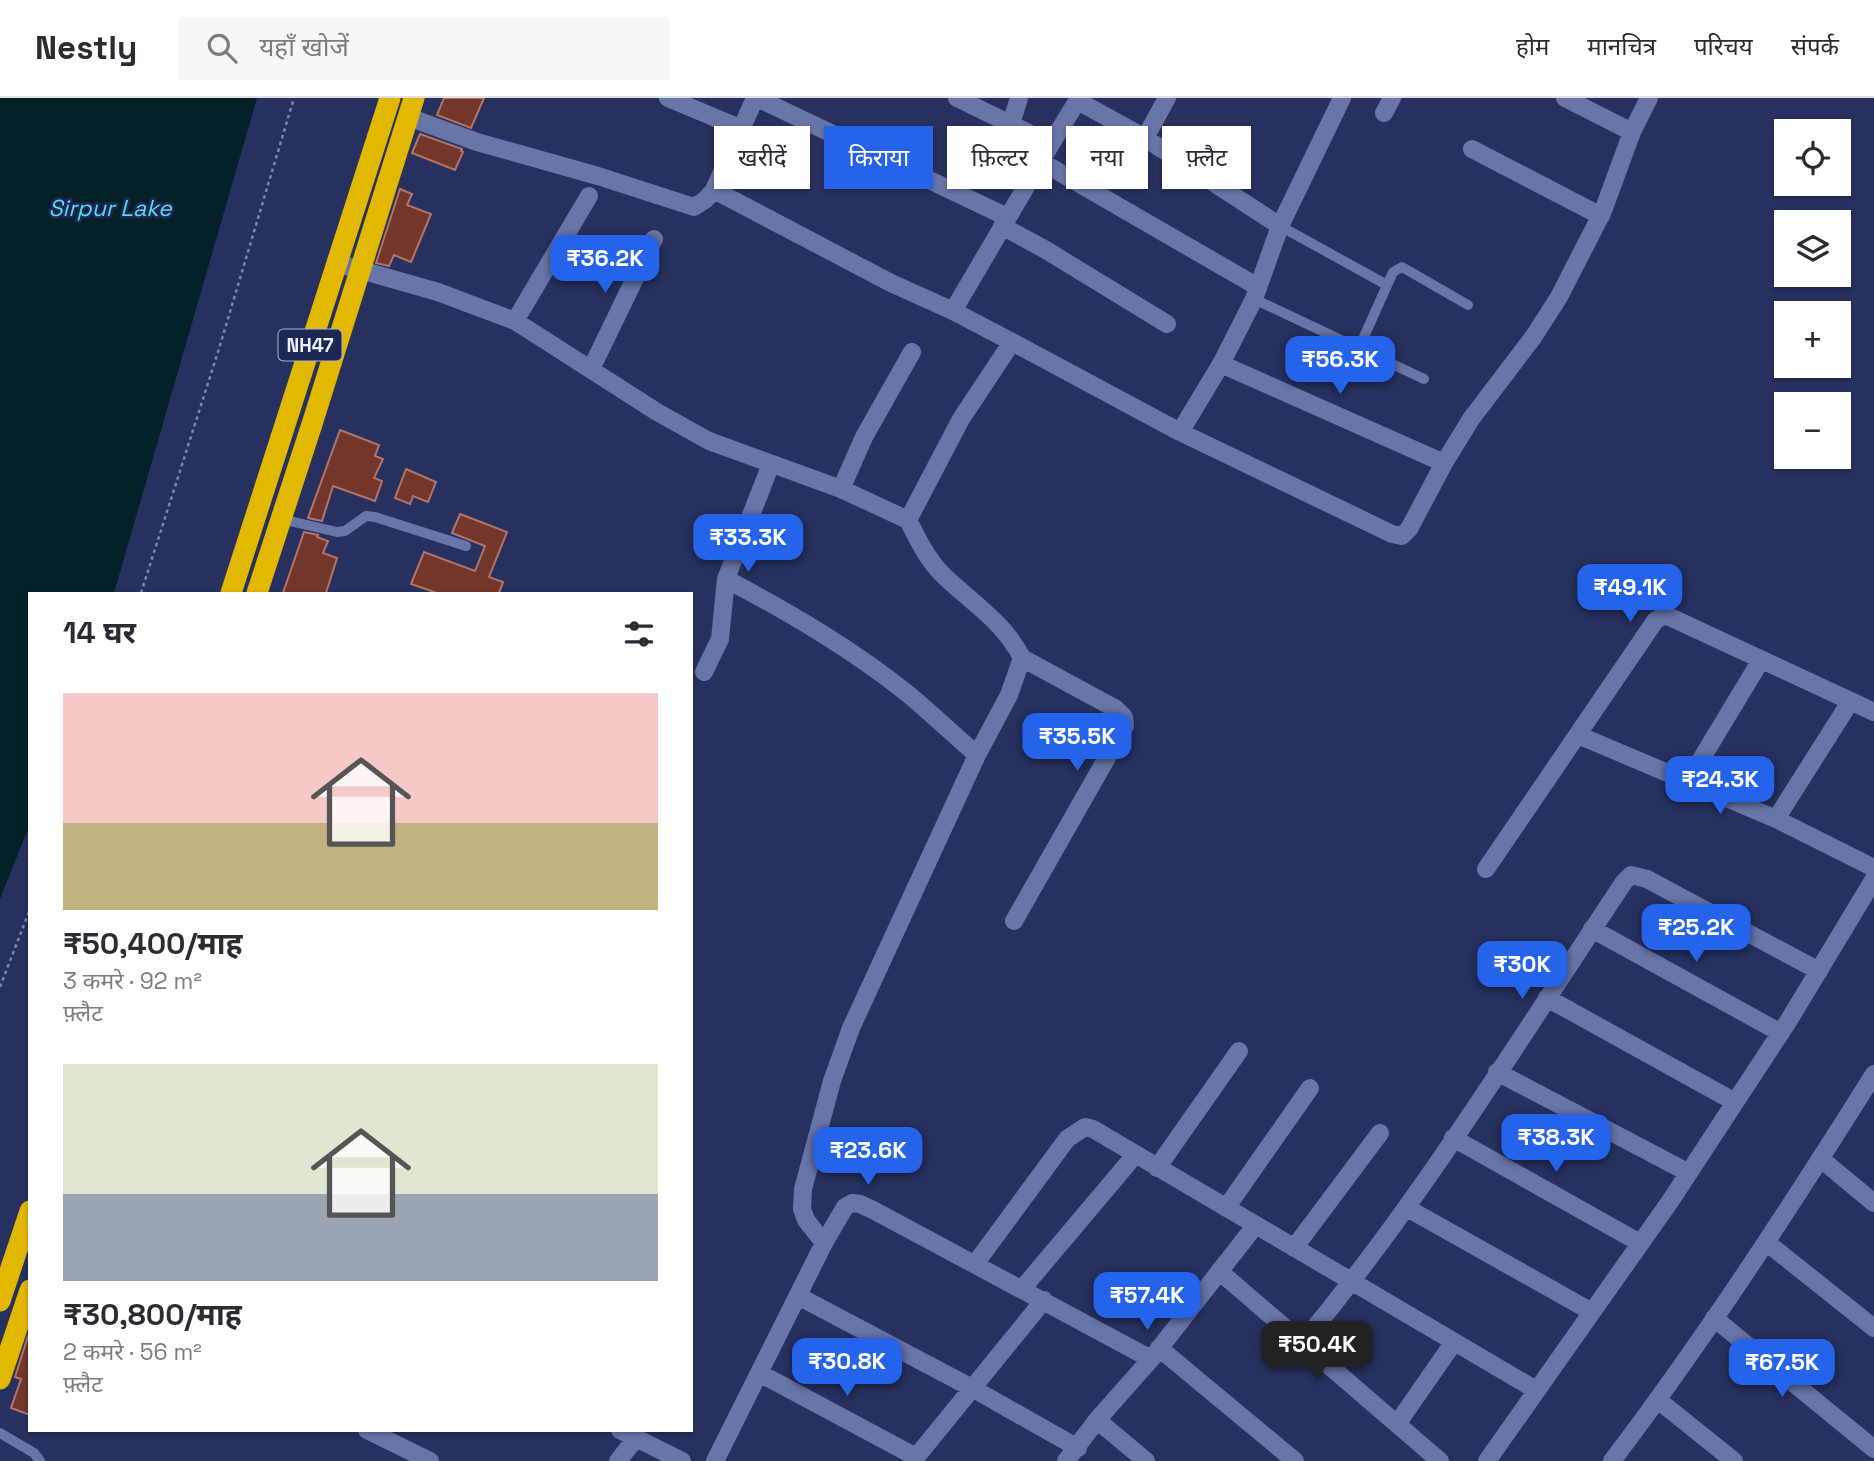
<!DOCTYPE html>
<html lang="hi">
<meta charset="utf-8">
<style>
body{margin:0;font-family:"Space Grotesk","Noto Sans Devanagari",sans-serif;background:#f7f7f7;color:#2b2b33;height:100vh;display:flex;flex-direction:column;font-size:26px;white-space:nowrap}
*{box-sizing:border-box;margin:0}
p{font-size:23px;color:#7c7c81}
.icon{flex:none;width:38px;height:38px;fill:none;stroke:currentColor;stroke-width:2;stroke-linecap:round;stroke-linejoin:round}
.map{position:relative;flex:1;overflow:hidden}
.sheet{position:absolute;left:28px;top:494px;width:665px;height:840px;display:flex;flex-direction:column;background:#fff;border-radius:0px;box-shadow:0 2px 5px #0004}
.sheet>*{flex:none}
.banner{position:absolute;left:714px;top:28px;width:665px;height:63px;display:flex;gap:14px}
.buttons{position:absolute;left:1774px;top:21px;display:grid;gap:14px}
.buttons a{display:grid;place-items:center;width:77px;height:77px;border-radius:0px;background:#fff;box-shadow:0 2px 5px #0004;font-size:35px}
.price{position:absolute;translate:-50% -60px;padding:0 16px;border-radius:14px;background:#2563eb;color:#fff;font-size:23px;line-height:46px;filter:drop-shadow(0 2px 4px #0008)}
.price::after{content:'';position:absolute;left:50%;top:42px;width:21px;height:16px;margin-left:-10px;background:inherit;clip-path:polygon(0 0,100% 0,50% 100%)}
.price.on{background:#222;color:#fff}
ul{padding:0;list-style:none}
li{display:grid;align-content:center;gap:14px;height:371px;padding:0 35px}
li span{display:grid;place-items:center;height:217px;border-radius:0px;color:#555}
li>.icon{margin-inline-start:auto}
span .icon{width:126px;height:126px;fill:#fffc;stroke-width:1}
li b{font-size:30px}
h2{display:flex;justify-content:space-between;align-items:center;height:84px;padding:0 35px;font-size:30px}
.chip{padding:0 24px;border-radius:0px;background:#fff;box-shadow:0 2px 5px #0004;font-size:24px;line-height:63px}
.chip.on{background:#2563eb;color:#fff}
header{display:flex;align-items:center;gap:42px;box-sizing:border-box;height:98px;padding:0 35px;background:#fff;border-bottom:2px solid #e1e1e2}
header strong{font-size:33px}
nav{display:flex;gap:38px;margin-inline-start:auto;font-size:24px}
.search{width:490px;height:63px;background:#f7f7f7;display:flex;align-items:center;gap:18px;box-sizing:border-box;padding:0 24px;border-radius:0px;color:#7c7c81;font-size:26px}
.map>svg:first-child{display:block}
.water{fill:#042127}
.building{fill:#73362a;stroke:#b27467;stroke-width:2}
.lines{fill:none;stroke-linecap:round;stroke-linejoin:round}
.path{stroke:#7e86a4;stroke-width:2.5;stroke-dasharray:3.5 3.5;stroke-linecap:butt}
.lane{stroke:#6775a8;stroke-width:10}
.street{stroke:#6775a8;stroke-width:18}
.highway{stroke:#e3b800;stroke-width:21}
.labels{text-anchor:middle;stroke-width:5;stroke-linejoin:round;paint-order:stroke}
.shield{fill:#1e2753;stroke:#afb4c9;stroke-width:2}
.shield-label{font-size:19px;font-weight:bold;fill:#edf1fc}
.water-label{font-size:23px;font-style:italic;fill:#55dbf3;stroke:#1e2753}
</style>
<header>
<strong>Nestly</strong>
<div class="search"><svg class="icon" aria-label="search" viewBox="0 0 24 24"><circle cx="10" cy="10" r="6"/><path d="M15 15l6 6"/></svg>यहाँ खोजें</div>
<nav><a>होम</a><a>मानचित्र</a><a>परिचय</a><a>संपर्क</a></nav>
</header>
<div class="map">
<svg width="1874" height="1363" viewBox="0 0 1874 1363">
<rect width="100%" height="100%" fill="#27315f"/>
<path class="water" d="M0 0H257L114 495H30V726L0 801Z"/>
<path class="building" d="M444 0H484L471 30 437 17Z
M420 36 462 51 461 53 463 54 455 72 412 55Z
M400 91 412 96 407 107 431 116 411 164 394 157 389 168 376 165Z
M340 332 379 347 375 358 383 361 374 380 382 383 375 403 333 388 322 423 308 420Z
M406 371 436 384 428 404 413 398 410 406 395 400Z
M460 416 507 434 489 479 503 484 499 495H437L411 486 424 454 475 473 485 448 452 435Z
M304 434 318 437 317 439 328 443 323 455 337 460 326 495H283Z
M28 1238H30V1317L11 1310 21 1281 15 1279Z"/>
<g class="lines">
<path class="path" d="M141 495 218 254 294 0
M0 889 30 811"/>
<path class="lane" d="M1280 128 1387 187
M1254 201 1424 281
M1359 250 1393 174 1402 169 1468 207
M281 421 337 434 345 433 366 418 375 419 466 448
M0 1335 34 1355 40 1363"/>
<path class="street" d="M668 0 742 31
M757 0 1007 119
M1565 0 1632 34
M1078 3 1145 40 1280 128
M1384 15 1392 0
M408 19 477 44 598 78 694 109 705 102 714 92 755 0
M1011 26 1019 0
M1145 40 1167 0
M1051 46 1079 0
M1472 51 1601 118
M1040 63 1258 189
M1002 128 1046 152 1167 226
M336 165 438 194 515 223 657 314 709 343 841 391 908 422 961 321 1012 244 953 213 891 185 714 92
M953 213 1051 46 957 0
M515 223 589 98
M1012 244 1180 334 1392 436 1402 438 1409 431 1444 365 1471 321 1534 238 1559 199 1603 113 1632 34 1649 0
M1221 266 1444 365
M591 271 654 141
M1180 334 1221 266 1254 201 1280 128 1342 0
M841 391 864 339 912 254
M726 481C790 515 852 551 908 596 932 616 954 637 977 657
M704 574 720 541 726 481 771 366
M1578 637 1776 721 1874 770
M1688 683 1761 562
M1776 721 1850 604
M1486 771 1655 523 1662 518 1670 519 1874 614
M1014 823 1125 628 1124 619 1116 611 1022 560
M1592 831 1781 935
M1547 900 1735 1004
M1497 974 1689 1075
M1453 1040 1640 1145
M1821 1061 1874 1105
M1157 1070 1239 953
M1226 1110 1310 990
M1407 1110 1592 1214
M1766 1144 1874 1230
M824 1145 806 1122 802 1111 803 1091 832 983 851 930 977 657 1009 597 1022 560C1005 525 971 504 943 477 927 461 918 442 908 422
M1294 1150 1380 1035
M975 1166 1067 1041 1085 1029 1093 1031 1536 1292
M1220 1174 1440 1363
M1022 1191 1135 1057
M798 1198 972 1290 1078 1350
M1714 1220 1874 1351
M1302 1245C1422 1101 1520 940 1624 784L1631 777 1647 781 1819 873
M1159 1250 1295 1363
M759 1275 916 1359
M1658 1302 1734 1363
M1097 1322 1146 1363
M1397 1326 1454 1244
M367 1332 430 1363
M620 1332 682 1363
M618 1363 636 1340
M715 1363 824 1145 845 1109 852 1105 860 1106 873 1112 1151 1261
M913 1363 1044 1202
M1066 1363 1097 1322 1151 1261 1255 1128
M1487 1363 1671 1102 1789 922 1874 781
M1612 1363C1706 1239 1791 1108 1874 976"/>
<path class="highway" d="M231 495 390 0
M257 495 313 323 414 0
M0 1203 30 1113
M0 1281 30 1192"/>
</g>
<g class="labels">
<rect class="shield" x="278.5" y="231.5" width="63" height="31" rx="5"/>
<g class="shield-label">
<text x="310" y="254">NH47</text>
</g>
<g class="water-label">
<text x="110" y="118">Sirpur Lake</text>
</g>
</g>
</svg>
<div class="buttons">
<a><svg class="icon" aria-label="locate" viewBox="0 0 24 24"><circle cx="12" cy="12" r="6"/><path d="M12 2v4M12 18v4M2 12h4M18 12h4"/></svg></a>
<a><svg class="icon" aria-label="layers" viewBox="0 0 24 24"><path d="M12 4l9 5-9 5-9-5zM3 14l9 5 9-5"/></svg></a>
<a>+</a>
<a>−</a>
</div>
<b class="price" style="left:605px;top:197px">₹36.2K</b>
<b class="price" style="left:1340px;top:298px">₹56.3K</b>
<b class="price" style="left:748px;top:476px">₹33.3K</b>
<b class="price" style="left:1630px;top:526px">₹49.1K</b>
<b class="price" style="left:1077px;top:675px">₹35.5K</b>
<b class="price" style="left:1720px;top:718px">₹24.3K</b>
<b class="price" style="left:1696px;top:866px">₹25.2K</b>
<b class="price" style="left:1522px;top:903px">₹30K</b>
<b class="price" style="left:1556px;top:1076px">₹38.3K</b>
<b class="price" style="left:868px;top:1089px">₹23.6K</b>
<b class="price" style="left:1147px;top:1234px">₹57.4K</b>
<b class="price on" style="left:1317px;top:1283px">₹50.4K</b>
<b class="price" style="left:847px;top:1300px">₹30.8K</b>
<b class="price" style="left:1782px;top:1301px">₹67.5K</b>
<div class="banner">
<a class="chip">खरीदें</a>
<a class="chip on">किराया</a>
<a class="chip">फ़िल्टर</a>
<a class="chip">नया</a>
<a class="chip">फ़्लैट</a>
</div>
<section class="sheet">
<h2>14 घर<svg class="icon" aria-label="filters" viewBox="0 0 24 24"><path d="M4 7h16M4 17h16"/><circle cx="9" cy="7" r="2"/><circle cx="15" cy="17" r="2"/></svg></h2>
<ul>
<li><span style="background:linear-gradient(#f6c9c9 60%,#c2b280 0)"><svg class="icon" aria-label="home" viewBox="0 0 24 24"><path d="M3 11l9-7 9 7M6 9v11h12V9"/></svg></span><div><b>₹50,400/माह</b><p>3 कमरे · 92 m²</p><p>फ़्लैट</p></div></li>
<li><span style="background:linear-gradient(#dfe7d0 60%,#9aa5b1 0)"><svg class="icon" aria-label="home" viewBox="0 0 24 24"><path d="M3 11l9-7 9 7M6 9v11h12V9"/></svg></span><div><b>₹30,800/माह</b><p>2 कमरे · 56 m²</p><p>फ़्लैट</p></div></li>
</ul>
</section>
</div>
